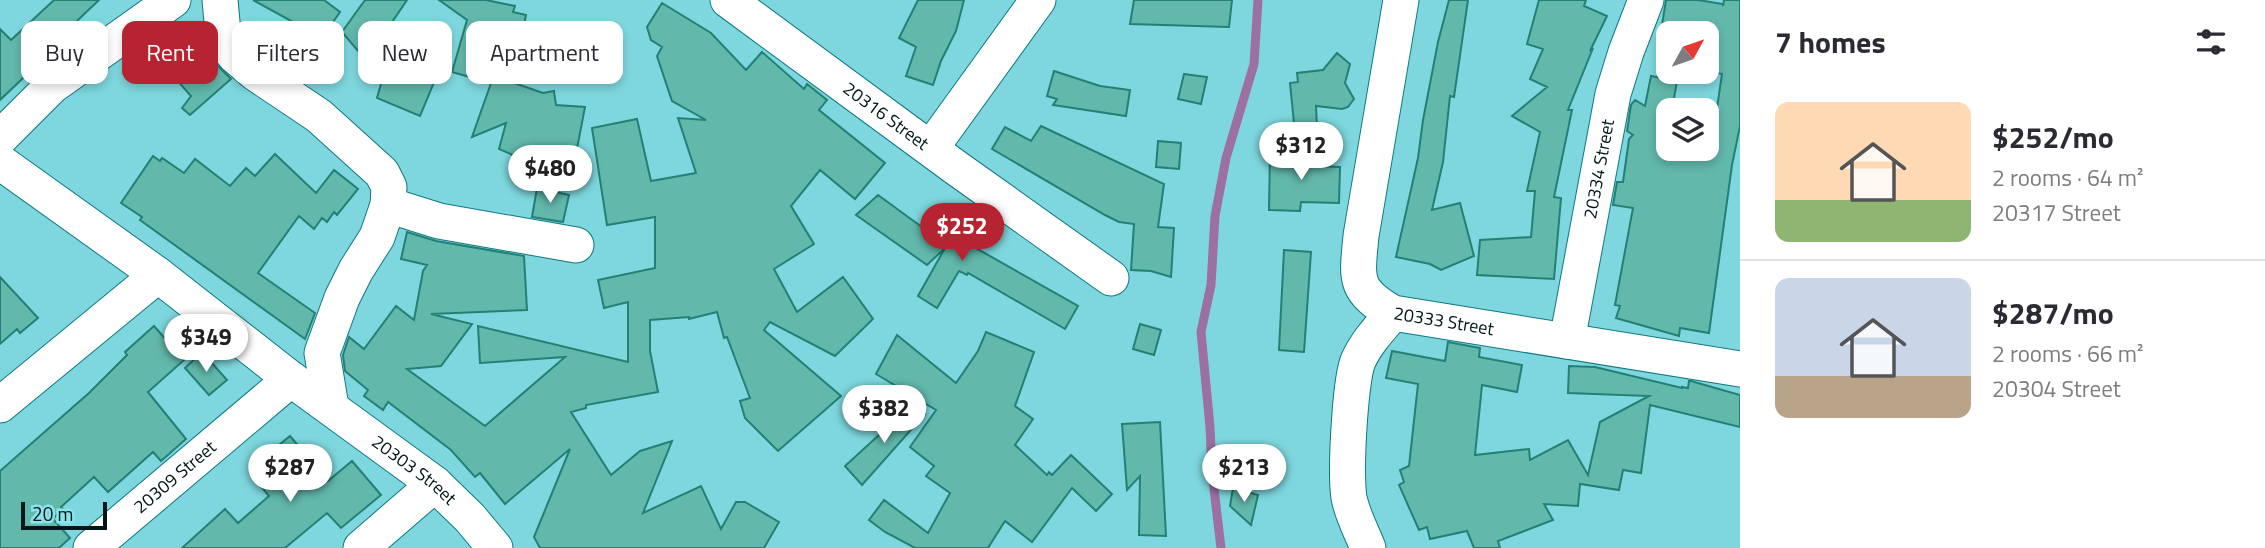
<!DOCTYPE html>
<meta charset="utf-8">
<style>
body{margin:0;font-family:"Titillium Web",sans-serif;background:#f7f7f7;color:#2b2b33;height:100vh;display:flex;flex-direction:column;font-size:26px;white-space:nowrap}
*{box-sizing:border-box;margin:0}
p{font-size:23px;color:#7c7c81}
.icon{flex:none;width:38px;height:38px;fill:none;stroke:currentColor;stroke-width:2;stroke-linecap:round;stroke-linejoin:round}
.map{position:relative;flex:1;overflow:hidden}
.panel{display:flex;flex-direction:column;background:#fff;width:525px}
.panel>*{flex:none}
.top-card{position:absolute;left:21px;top:21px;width:665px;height:63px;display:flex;gap:14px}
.needle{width:46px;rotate:50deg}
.buttons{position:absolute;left:1656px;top:21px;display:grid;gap:14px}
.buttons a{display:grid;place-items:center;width:63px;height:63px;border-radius:14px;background:#fff;box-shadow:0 4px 10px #0003;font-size:35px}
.scale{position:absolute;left:21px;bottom:18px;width:86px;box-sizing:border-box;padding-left:7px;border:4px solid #001517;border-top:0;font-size:19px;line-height:24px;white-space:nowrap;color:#001517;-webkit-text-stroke:5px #8be4ec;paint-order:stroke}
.price{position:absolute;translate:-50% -60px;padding:0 16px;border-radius:24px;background:#fff;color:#222;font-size:23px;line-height:46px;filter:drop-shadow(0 2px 4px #0008)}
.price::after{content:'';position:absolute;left:50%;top:42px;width:21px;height:16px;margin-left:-10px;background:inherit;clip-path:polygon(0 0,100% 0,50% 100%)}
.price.on{background:#b52430;color:#fff}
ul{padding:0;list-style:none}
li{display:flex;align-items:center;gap:21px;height:175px;padding:0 35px}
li+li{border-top:2px solid #e1e1e2}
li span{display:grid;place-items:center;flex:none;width:196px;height:140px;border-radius:14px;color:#555}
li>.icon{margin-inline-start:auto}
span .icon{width:84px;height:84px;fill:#fffc;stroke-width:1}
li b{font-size:30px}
h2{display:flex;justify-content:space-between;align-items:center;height:84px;padding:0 35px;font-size:30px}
.tag{padding:0 24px;border-radius:14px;background:#fff;box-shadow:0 4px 10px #0003;font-size:24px;line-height:63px}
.tag.on{background:#b52430;color:#fff}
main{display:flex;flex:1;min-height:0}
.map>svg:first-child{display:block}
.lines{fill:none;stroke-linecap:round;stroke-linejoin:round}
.stream{stroke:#9d70a2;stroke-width:9}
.building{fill:#62b8ab;stroke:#238074;stroke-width:2}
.street-casing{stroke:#0d7880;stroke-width:37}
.street{stroke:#fff;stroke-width:35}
.labels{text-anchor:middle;stroke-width:5;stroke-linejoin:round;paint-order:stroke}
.street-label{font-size:18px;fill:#001517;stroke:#8be4ec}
</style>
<main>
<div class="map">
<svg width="1740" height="548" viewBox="0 0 1740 548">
<rect width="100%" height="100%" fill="#7ed7de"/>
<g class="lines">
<path class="stream" d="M1221 548 1212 472 1210 427 1201 332 1211 285 1215 216 1226 158 1254 64 1258 0"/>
</g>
<path class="building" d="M54 0H99L37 59 40 62 0 100V29L11 40Z
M253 0H324L340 12 322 38Z
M365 0H407L378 43 443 61 420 116 377 98 384 73 362 61 364 58 342 32Z
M439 0H486L515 6 513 12 526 15 521 39 508 37 497 77 543 93 554 91 556 105 585 107 571 180 499 149 506 123 472 137 491 83 452 72 467 20Z
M918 0H964L956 31 941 61 933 85 906 76 916 47 899 38Z
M1134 0H1232L1229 27 1130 24Z
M1449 0H1468L1454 97 1450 96 1443 162 1432 210 1460 203 1474 256 1441 270 1430 264 1396 257 1418 158 1423 120 1438 42Z
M1539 0H1586L1584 6 1607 16 1590 51 1593 48 1568 110H1572L1554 197 1561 198 1554 279 1477 275 1480 240 1531 237 1535 191H1527L1540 132 1512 116 1547 87 1530 79 1543 49 1527 44Z
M1666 0H1698L1723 4V6L1724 0H1740V126L1732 165 1709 333 1680 328 1679 336 1616 318 1620 306 1615 305 1633 208 1613 205 1617 182H1623L1629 139 1633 135 1627 131 1631 105 1635 100 1645 106 1651 76 1677 81 1672 110H1668L1666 149H1711L1722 74 1712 72 1718 35 1662 25Z
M662 3 711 33 746 70 762 52 804 89 807 84 827 100 819 110 885 163 855 199 820 170 791 206 814 244 774 269 797 312 843 277 873 319 835 356 770 322 764 330 841 396 778 451 745 418 740 401 750 398 727 337 724 338 717 312 689 319V317L650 320V351L658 392 586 405V408L571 412 611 475 640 451 672 441 643 513 701 486 721 529 736 502H745L779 522 764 548H540L534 537 570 449 505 504 480 473 475 477 451 450 388 402 383 410 364 396 368 390 345 371 343 355 349 337 364 349 396 306 414 320 423 271 427 265 401 259 407 232 436 241 524 256 527 310 431 314 472 324 441 366 407 369 485 426 565 357 480 363 478 326 628 362V302L604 308 598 280 655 268V217L607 225 592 128 637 119 651 181 696 173 678 118 706 120 672 101 657 56 662 47 651 40 647 27Z
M248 23 279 48 269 58 246 37 243 29Z
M1337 53 1350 64 1345 83 1354 99 1348 107 1342 109 1316 106 1317 128 1294 123 1290 83 1298 82 1297 73 1323 70Z
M202 56 213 68 216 64 231 79 190 115 182 108 191 96 176 79Z
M1054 71 1100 86 1130 90 1126 116 1053 105 1057 99 1047 96Z
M1184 74 1207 77 1201 104 1178 99Z
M1041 126 1164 184 1158 227 1174 228 1171 277 1151 271 1131 270 1134 224 1119 222 1105 215 992 149 1005 127 1031 141Z
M1158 141 1181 143 1179 169 1156 167Z
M1270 152 1318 157V166L1340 167 1339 203 1301 202 1300 211 1269 210Z
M275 154 316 193 334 170 358 189 337 215 334 212 327 222 322 218 314 229 299 216 258 273 315 313 305 339 140 220 142 217 121 203 153 156 160 161 162 158 184 173 195 159 230 186 246 168 255 176Z
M537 188 569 195 563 222 532 217Z
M878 195 937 238 946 219 965 229 960 239 1078 306 1065 329 968 273 967 275 959 271 937 308 918 296 945 248 927 265 856 215Z
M1284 250 1311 252 1304 352 1279 350Z
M0 277 38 318 20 333 17 329 0 344Z
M1140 324 1161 330 1154 355 1133 349Z
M154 326 184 360 148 392 186 439 161 461 153 452 108 492 94 477 61 507 63 509 53 519 70 538 59 548H0V471L89 393 127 355 125 352Z
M986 332 1034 352 1015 406 1033 419 1015 445 1047 475 1049 472 1052 475 1071 455 1112 494 1096 511 1072 488 1032 542 1005 521 988 548H915L885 532 869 520 884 500 928 533 950 493 926 476 934 466 910 447 936 410 876 374 897 335 956 383 978 351Z
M1448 342 1480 348 1479 357 1522 365 1517 392 1482 385 1475 455 1529 449 1530 460 1568 440 1588 475 1600 422 1649 396 1568 393 1569 366 1595 367 1682 388V387L1688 388 1689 381H1691L1740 395V427L1650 405 1641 473 1623 470 1619 490 1580 484 1578 506 1544 504 1553 520 1498 541 1500 548H1474L1467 531 1430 539 1427 527 1419 530 1399 485 1404 482 1400 470 1409 466 1418 384 1386 378 1392 351 1445 361Z
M202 352 227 380 209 395 185 368Z
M914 403 925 414 862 485 845 466Z
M1160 422 1166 536 1139 535 1140 476 1127 490 1122 424Z
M290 436 328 481 352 461 381 495 341 528 327 513 285 548H182L225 509 238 523 269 496 253 477 278 456 273 450Z
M1233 488 1258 495 1251 525 1230 506Z"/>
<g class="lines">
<g class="street-casing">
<g id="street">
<path d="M220 0 223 33 228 47 235 56 255 73 319 116 382 173 389 187 388 205 377 237 356 270 342 298 322 353 331 407"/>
<path id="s1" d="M728 0 955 167 1111 278"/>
<path id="s2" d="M1401 0 1361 236C1357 279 1353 290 1393 313L1740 369"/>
<path d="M0 138 52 86 173 0"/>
<path d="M931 148 1038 0"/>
<path d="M0 162 158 275 0 405"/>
<path d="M388 205 439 221 576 245"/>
<path id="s3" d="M158 275 291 379 435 484 470 518 495 548"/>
<path id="s4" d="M1567 341 1613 94 1626 52 1646 0"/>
<path id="s5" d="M91 548 291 379"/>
<path d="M361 548 435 484"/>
<path d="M1368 548C1362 533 1354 518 1350 502 1344 483 1350 380 1358 361 1366 343 1380 328 1393 313"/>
</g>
</g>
<use href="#street" class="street"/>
</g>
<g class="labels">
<g class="street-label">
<text dy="6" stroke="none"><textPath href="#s1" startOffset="196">20316 Street</textPath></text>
<text dy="6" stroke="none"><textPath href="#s4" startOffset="175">20334 Street</textPath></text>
<text dy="6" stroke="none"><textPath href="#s2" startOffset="383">20333 Street</textPath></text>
<text dy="6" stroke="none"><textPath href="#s3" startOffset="322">20303 Street</textPath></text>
<text dy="6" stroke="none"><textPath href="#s5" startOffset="110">20309 Street</textPath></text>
</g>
</g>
</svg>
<div class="buttons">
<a><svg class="needle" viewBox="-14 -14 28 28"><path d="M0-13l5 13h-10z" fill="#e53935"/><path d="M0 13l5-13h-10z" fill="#7c7c81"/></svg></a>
<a><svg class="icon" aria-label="layers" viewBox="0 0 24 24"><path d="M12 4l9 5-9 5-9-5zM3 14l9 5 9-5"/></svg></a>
</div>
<div class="scale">20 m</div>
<b class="price" style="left:1301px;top:182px">$312</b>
<b class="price" style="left:550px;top:205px">$480</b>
<b class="price on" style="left:962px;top:263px">$252</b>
<b class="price" style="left:206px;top:374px">$349</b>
<b class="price" style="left:884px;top:445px">$382</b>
<b class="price" style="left:290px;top:504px">$287</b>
<b class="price" style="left:1244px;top:504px">$213</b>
<div class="top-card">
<a class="tag">Buy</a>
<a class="tag on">Rent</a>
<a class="tag">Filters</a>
<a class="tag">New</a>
<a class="tag">Apartment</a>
</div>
</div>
<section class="panel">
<h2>7 homes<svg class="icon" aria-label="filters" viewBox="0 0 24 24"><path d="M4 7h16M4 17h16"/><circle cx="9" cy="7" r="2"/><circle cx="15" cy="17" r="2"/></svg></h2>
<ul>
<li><span style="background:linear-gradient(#ffd9b3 70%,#8fb573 0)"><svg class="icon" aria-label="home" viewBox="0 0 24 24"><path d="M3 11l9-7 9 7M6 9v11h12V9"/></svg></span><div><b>$252/mo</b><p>2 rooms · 64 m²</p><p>20317 Street</p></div></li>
<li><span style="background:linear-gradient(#c9d6e8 70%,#b9a48a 0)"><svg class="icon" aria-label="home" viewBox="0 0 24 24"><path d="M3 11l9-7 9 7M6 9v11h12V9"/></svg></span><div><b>$287/mo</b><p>2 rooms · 66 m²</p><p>20304 Street</p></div></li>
</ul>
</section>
</main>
